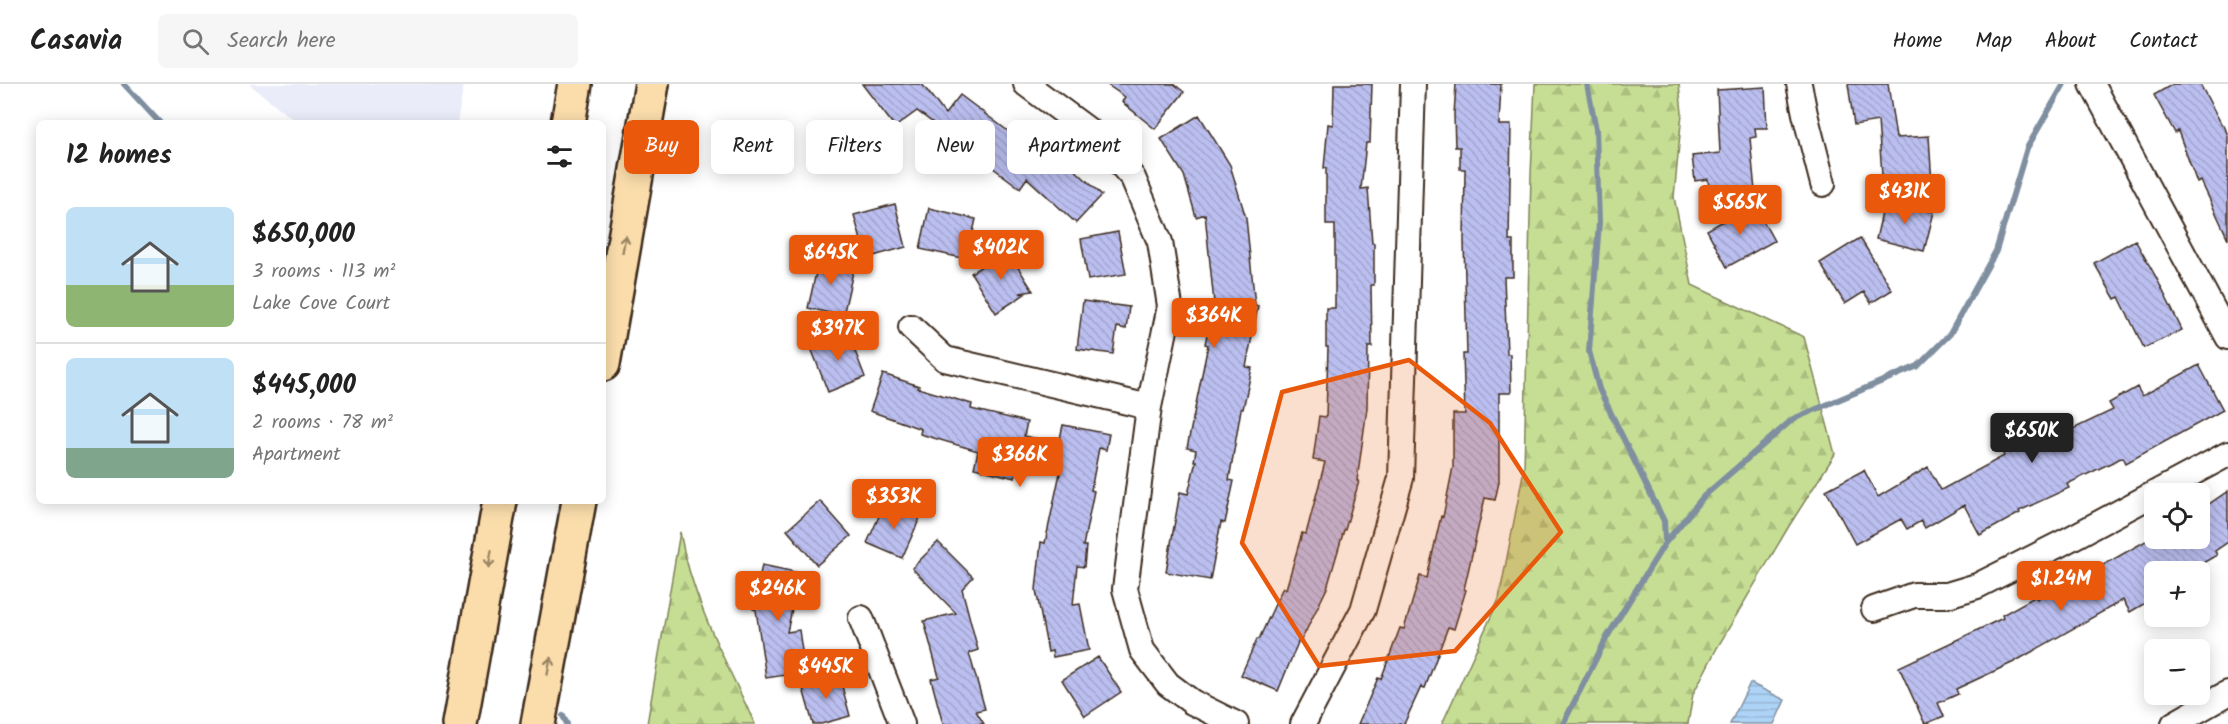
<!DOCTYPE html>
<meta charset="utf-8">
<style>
body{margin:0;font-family:Kalam,sans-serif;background:#f6f6f6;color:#222;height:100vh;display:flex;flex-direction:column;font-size:22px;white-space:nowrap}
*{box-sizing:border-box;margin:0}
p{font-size:20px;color:#767676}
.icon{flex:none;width:33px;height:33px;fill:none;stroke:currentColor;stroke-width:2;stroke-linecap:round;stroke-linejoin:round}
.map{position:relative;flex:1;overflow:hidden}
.drawer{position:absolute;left:36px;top:36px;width:570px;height:384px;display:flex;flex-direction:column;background:#fff;border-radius:9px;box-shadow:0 3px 15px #0003}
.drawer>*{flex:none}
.hud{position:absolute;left:624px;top:36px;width:570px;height:54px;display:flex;gap:12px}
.fabs{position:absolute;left:2144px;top:399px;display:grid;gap:12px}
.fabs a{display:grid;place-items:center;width:66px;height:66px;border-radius:9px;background:#fff;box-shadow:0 3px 15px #0003;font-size:30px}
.price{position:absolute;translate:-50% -51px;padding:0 14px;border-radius:6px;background:#ea580c;color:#fff;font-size:20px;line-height:39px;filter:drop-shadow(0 2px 3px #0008)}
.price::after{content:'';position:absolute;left:50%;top:36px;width:18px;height:14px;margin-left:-9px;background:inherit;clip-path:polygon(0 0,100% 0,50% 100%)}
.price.current{background:#222;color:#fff}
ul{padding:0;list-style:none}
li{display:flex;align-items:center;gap:18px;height:150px;padding:0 30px}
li+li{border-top:2px solid #e0e0e0}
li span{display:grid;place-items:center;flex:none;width:168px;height:120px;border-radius:9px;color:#555}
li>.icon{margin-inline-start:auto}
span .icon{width:72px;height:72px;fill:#fffc;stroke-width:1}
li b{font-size:26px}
h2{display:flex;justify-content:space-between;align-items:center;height:72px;padding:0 30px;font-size:26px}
.tag{padding:0 21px;border-radius:9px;background:#fff;box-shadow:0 3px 15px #0003;font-size:21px;line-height:54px}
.tag.current{background:#ea580c;color:#fff}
header{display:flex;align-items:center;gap:36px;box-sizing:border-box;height:84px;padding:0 30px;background:#fff;border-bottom:2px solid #e0e0e0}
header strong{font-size:28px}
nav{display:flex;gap:33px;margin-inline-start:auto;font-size:21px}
.search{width:420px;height:54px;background:#f6f6f6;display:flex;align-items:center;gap:15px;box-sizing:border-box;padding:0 21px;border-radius:9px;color:#767676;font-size:22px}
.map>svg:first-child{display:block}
.built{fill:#ebecfa}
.forest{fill:url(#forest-firs);stroke:#808459;stroke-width:1.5}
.water{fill:url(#water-rules);stroke:#7f8fa0;stroke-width:1.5}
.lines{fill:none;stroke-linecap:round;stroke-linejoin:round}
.stream{stroke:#7f8fa0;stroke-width:6}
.building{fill:url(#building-back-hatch);stroke:#3b2a1e;stroke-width:1.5}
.minor-casing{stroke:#3b2a1e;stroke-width:28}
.motorway-casing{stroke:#3b2a1e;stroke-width:38}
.minor{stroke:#fff;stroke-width:24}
.motorway{stroke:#faddab;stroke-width:33}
.oneway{stroke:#9a8464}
.marked{fill:#e8590c;fill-opacity:0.2;stroke:#e8590c;stroke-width:4.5;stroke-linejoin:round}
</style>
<header>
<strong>Casavia</strong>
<div class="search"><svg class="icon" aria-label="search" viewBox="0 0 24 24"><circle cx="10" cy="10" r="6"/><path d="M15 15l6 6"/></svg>Search here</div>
<nav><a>Home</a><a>Map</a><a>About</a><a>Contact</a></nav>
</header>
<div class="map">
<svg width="2228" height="640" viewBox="0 0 2228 640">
<defs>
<pattern id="forest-firs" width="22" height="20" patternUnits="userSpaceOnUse" patternTransform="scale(1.5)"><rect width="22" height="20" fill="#c6de94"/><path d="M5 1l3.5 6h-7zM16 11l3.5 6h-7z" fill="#abbf7f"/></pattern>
<pattern id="water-rules" width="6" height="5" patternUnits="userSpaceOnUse" patternTransform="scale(1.5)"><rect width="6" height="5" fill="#add3f6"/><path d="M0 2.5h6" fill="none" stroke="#96b5d2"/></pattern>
<pattern id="building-back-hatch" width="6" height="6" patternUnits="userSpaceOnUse" patternTransform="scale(1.5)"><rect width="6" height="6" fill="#bbbff0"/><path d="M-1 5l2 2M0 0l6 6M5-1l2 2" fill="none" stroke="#a2a4cd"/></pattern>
</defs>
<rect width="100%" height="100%" fill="#fff"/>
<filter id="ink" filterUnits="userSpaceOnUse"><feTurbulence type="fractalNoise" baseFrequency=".0167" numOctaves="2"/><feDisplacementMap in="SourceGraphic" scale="12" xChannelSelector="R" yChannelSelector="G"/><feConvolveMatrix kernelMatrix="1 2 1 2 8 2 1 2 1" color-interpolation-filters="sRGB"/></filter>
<g filter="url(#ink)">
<path class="built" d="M249 0H464L457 39H298Z"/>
<path class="forest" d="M1535 0H1679L1682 29 1674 113 1692 201 1804 253 1835 370 1789 442 1717 564 1693 610 1688 640H1442L1499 515 1524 385 1531 91Z
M680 448C692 516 726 578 755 640H647Z"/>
<path class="water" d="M1750 599 1785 616 1774 640H1730Z"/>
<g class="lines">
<path class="stream" d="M124 0 160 39
M1587 0 1596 45 1599 139 1589 267 1599 305 1664 437 1665 458
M563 632 567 640
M1563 640 1607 553 1665 459 1704 412 1793 335 1918 282 1950 250 1996 167 2027 64 2064 0"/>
</g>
<path class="building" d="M862 0H922L945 30 960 11 1012 50 1017 43 1072 83 1102 111 1076 139 1027 94 1020 104 917 27 895 43Z
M1106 0H1174L1184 8 1155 45 1122 18 1125 13Z
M1334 0H1372L1370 59H1366L1361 105 1368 104 1372 159H1374V201H1371L1372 263H1368L1367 324 1357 397H1359L1345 446H1344L1327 504 1301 557 1299 556 1278 607 1241 591 1257 555H1259L1283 503 1286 505 1302 449 1306 450 1325 378 1313 376 1319 332 1326 333 1328 263H1326V224H1335V141H1326V84H1324L1328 40 1333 41Z
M1456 0H1501L1499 41H1511L1509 157H1513V193H1504L1507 270H1510L1511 309H1499V398L1495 416 1485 414 1464 505 1466 506 1454 545 1448 543 1425 604 1421 603 1404 640H1358L1378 594 1381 595 1400 544 1404 545 1420 492 1427 494 1441 432 1443 433 1453 383V330H1465L1463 270H1467L1464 158 1465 85H1460V63H1455L1454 31Z
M1848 0H1888L1896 54 1929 52 1932 101 1883 104 1878 37 1854 41Z
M2173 0H2200L2222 41H2224L2228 52V155L2201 97 2197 99 2178 47 2175 49 2154 11Z
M1765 3 1767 44H1755L1756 53 1750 54 1755 107 1710 111 1708 95 1695 97 1692 72 1720 69 1717 6Z
M1199 31 1230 81 1246 134 1255 221 1258 222 1246 283 1252 284 1243 325H1241L1229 396 1234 397 1225 439 1221 438 1210 496 1166 488 1180 408 1188 410 1196 377H1194L1196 366 1187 364 1208 261 1205 260 1214 219 1205 130 1196 133 1184 91 1161 55Z
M1885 116 1934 128 1924 167 1876 155Z
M895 120 906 163 866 174 854 131Z
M1754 120 1774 157 1727 183 1707 146Z
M929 124 976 135 967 175 920 165Z
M1118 148 1126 190 1088 196 1081 155Z
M1860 154 1892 206 1871 219 1864 208 1845 220 1820 179Z
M2135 156 2156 193 2182 246 2144 264 2119 213 2115 215 2094 179Z
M1007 166 1033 207 1020 209 1025 210 996 229 971 189Z
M820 171 855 179 843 232 808 224Z
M1083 217 1129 223 1126 245 1117 243 1113 270 1077 265Z
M848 249 865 293 828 308 811 264Z
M2199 281 2223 326 2126 379 2123 373 2067 400 2069 404 2019 427 2020 429 1980 451 1964 421 1925 444 1921 437 1907 445 1901 435 1855 460 1826 406 1864 386 1878 413 1928 383 1941 406 2004 372 2000 363 2024 352 2029 364 2047 355 2048 357 2113 326 2109 319 2137 303 2142 312Z
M883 290 919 302 918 304 972 320 971 325 1027 338 1024 352 1059 359 1063 341 1109 350 1106 366 1099 364 1091 406 1094 407 1083 462H1086L1084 483 1077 482 1073 521 1080 520 1089 566 1053 573 1052 567 1048 568 1036 506 1041 458 1045 459 1060 389 1018 381 1015 394 974 384 978 367 920 350 921 345 870 327Z
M2228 407V458L2215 467 2217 471 2187 488H2154V514L2130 528 2123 516 2014 578 1956 605 1958 610 1938 619 1944 632 1925 640 1899 583 2003 534 2002 531 2036 512 2037 515 2089 485 2091 488 2151 454H2199V427Z
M820 417 851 452 817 481 787 446Z
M885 419 920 434 902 474 867 459Z
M938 458 973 493 962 505 978 566 969 569 985 625 976 627 984 640H943L931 595 939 593 924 537 956 529 912 484Z
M762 481 800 489 787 548 799 546 805 588 766 594 756 526 753 525Z
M1098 573 1121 608 1085 632 1062 596Z
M839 591 850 632 821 640H813L802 601Z"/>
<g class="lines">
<g class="minor-casing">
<path id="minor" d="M1026 0 1096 52 1133 94 1160 158 1170 222 1149 323
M1799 0 1805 30 1823 100
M2092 0 2228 253
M911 243 945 275 1149 323 1125 505 1142 566 1168 600 1192 618 1236 640
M1874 525 1914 511H1947L1977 502 2064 458 2228 370
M861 534 902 640
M1303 640 1363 526 1401 394 1413 0
M2174 640 2228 609"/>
</g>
<g class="motorway-casing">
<path id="motorway" d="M568 39 575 0
M603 280 652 0
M460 640 500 417
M538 640 579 417"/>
</g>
<use href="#minor" class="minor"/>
<use href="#motorway" class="motorway"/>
</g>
<defs><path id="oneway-shaft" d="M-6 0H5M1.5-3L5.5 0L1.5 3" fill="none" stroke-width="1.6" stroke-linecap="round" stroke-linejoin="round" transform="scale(1.5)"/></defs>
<g class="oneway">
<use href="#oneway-shaft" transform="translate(624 160) rotate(-80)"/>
<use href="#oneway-shaft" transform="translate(490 475) rotate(100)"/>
<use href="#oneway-shaft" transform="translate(549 582) rotate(-80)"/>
</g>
</g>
<path class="marked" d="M1409 276 1490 339 1561 448 1455 567 1319 582 1242 459 1282 308Z"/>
</svg>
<div class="fabs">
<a><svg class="icon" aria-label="locate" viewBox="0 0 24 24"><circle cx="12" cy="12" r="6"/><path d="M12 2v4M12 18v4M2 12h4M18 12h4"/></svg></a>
<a>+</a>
<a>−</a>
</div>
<b class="price" style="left:1905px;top:141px">$431K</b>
<b class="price" style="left:1740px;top:152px">$565K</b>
<b class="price" style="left:1001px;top:197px">$402K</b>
<b class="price" style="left:831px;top:202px">$645K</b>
<b class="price" style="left:1214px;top:265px">$364K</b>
<b class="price" style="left:838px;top:278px">$397K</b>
<b class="price current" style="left:2032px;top:380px">$650K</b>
<b class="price" style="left:1020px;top:404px">$366K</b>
<b class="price" style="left:894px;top:446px">$353K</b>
<b class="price" style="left:2061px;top:528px">$1.24M</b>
<b class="price" style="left:778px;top:538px">$246K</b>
<b class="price" style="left:826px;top:616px">$445K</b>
<div class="hud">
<a class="tag current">Buy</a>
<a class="tag">Rent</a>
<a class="tag">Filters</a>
<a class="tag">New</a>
<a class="tag">Apartment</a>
</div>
<section class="drawer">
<h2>12 homes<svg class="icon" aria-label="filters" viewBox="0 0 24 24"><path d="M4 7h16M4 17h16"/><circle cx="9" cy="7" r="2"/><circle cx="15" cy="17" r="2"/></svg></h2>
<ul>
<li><span style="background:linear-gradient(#bfe0f5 65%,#8fb573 0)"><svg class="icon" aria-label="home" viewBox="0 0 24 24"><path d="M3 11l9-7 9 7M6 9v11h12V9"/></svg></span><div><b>$650,000</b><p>3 rooms · 113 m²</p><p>Lake Cove Court</p></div></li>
<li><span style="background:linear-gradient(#bfe0f5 75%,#7fa58c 0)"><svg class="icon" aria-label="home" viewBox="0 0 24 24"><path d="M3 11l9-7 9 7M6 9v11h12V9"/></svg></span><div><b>$445,000</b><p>2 rooms · 78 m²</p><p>Apartment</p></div></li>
</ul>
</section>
</div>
